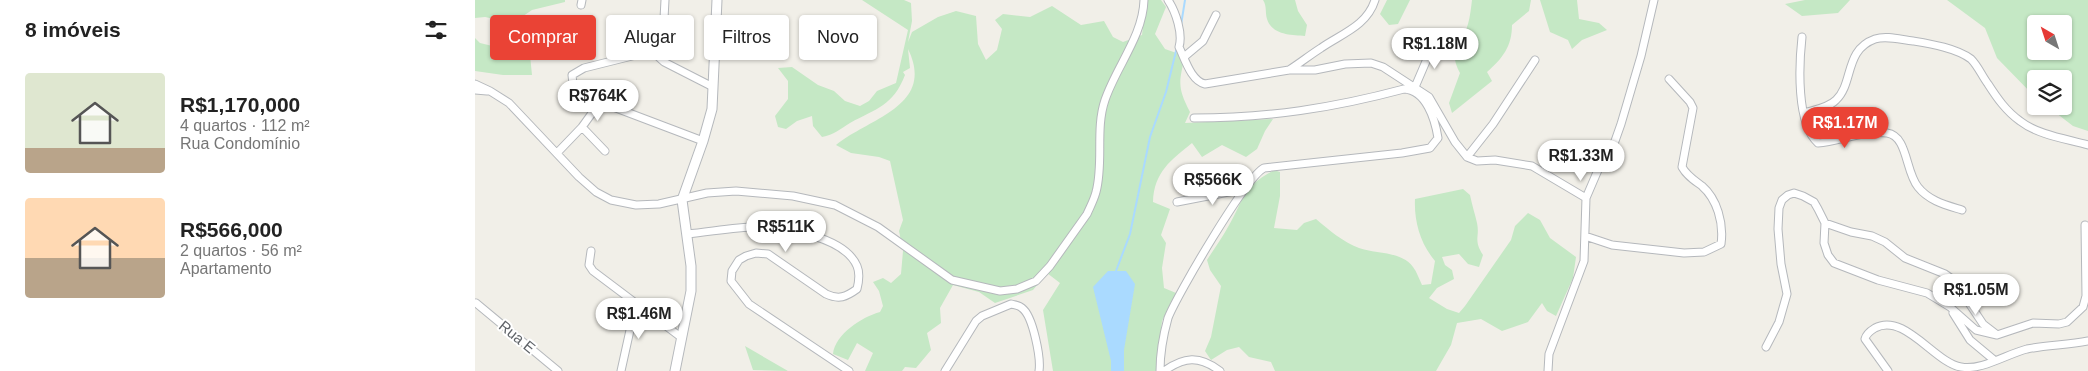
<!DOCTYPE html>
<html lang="pt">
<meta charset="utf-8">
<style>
body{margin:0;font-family:Arial,sans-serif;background:#f2f2f2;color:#222;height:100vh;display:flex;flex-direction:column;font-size:19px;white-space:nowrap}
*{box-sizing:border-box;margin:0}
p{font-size:16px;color:#767676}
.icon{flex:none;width:28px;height:28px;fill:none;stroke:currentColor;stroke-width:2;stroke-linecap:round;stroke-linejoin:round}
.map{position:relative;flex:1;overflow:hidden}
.sheet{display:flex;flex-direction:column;background:#fff;width:475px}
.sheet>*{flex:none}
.guide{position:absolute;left:15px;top:15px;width:475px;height:45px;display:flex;gap:10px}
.needle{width:32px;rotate:321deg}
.buttons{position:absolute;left:1552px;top:15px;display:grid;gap:10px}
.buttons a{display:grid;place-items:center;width:45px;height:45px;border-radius:5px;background:#fff;box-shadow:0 1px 4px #0004;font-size:25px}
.price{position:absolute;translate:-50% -42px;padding:0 11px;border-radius:18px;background:#fff;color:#222;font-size:16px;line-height:32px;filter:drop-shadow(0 1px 2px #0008)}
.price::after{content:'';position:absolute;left:50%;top:30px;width:15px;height:11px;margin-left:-8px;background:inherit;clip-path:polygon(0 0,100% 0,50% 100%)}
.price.selected{background:#ea4335;color:#fff}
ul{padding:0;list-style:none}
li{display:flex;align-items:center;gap:15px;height:125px;padding:0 25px}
li span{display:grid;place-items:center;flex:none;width:140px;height:100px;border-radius:5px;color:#555}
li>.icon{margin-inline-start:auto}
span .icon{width:60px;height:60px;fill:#fffc;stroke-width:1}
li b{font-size:21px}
h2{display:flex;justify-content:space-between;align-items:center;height:60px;padding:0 25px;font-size:21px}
.tag{padding:0 18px;border-radius:5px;background:#fff;box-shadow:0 1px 4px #0004;font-size:18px;line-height:45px}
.tag.selected{background:#ea4335;color:#fff}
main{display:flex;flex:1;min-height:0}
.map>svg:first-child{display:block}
.green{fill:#c5e8c5;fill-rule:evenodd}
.water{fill:#aadaff}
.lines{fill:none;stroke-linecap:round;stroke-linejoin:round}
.stream{stroke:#aadaff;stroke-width:2}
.minor-casing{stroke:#b5b8bc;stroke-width:9}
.tertiary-casing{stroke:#b5b8bc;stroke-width:11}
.minor{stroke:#fff;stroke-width:7}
.tertiary{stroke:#fff;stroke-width:9}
.labels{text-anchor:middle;stroke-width:4;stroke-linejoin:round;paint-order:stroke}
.street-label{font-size:15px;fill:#5f6368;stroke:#fff}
</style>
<main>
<section class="sheet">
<h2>8 imóveis<svg class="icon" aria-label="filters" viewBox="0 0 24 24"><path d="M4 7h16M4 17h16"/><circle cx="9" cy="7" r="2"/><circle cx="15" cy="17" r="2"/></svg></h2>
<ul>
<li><span style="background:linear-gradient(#dfe7d0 75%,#b9a48a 0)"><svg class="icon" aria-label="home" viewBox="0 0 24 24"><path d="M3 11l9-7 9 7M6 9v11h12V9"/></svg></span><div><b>R$1,170,000</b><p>4 quartos · 112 m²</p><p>Rua Condomínio</p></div></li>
<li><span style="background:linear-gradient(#ffd9b3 60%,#b9a48a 0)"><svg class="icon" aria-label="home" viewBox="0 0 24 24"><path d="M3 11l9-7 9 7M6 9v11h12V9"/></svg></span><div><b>R$566,000</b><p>2 quartos · 56 m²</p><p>Apartamento</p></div></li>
</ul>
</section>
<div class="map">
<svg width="1613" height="371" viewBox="0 0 1613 371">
<rect width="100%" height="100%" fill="#f1efe8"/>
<path class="green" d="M0 0H90V2L57 10 38 23 10 17 0 18Z
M387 0H429L436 3 437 21 433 42 437 32 463 17 481 11 501 16 503 44 511 60 522 50 527 29 520 20 528 14 555 17 577 6 606 25 629 21 638 37 648 42 667 35 671 0H686L691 7 680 34 690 49 710 56C704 82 702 87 715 112L710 123 798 119 790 131 782 149 771 157 747 145 727 157 717 143C696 160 679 172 678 202L695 209 686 235 691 243 687 268 689 288 701 293 687 321 681 371H578L568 310 585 283 572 273 558 290 520 303 504 292 478 285 465 308 466 323 452 333 456 350 441 368 430 367 427 371H390L398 353 382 343 373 360 358 354C360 334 387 317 405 312L408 306 404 291 398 282 408 278 416 283 426 274 428 251 424 231 428 220 415 161 404 157 376 153 361 145C394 118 461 106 433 49L435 68 428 72 430 75C418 106 402 108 375 123 365 129 359 135 347 137L338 126 337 116 322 121 311 129 303 127 300 116 313 99V81L303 68 317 67 343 85 359 91 370 101 385 106 394 101 402 91 421 83 433 30Z
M788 0H820L823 11 832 25 830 36C816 35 797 35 792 19 790 12 792 6 788 0Z
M912 0H935L923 24 914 25 905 14Z
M997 0H1056L1054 11 1037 25C1037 46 1028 58 1012 72L1017 81 977 113 974 103 985 73C972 49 987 45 993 24 995 17 996 8 997 0Z
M1065 0H1102L1104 19 1124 23 1132 30 1107 40 1097 49 1093 40 1075 32Z
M1330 0H1375L1363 13 1327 16 1310 4Z
M1472 0H1613V131L1598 126 1572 106H1589V79H1561V98L1522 58 1510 28ZM1561 24H1589V51H1561Z
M0 38 5 43 55 55 57 75H28L0 71Z
M799 170 805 172V196L799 228 822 230 829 223 841 219C854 230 868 242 884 248 900 254 927 251 938 267 942 272 944 279 947 285L956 284 960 261C945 243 939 221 940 199L988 189 995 195C997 205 1000 214 1002 223 1005 238 998 239 1008 255L1004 267 993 264 984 254 967 257 970 265 977 270 979 279 962 288 954 298 972 309 984 313 990 306 1036 240 1040 226 1053 213 1065 220 1075 238 1101 257 1098 278 1081 316 1072 311 1067 303 1053 322 1027 331 1006 319 982 323 976 345 961 371H800L796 362 774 357 764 347 752 350 736 360 730 351 736 337 746 286 735 270 732 260C739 249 747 238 753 227 771 196 765 189 799 170Z
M270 346 313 371 278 370Z"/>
<path class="water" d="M633 271H651L660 284 649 350V371H636V361L618 287Z"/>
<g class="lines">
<path class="stream" d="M706 25 710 0
M641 271 655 234 675 137 691 92 702 47"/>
<g class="minor-casing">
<path id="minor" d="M693 0C701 12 708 34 704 47 710 59 716 81 730 84L814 70H840L870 64 896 63 908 67 954 97 980 142 992 157 1002 161 1020 160 1057 166 1111 198
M106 5 107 0
M1327 37C1324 64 1321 124 1343 143 1365 141 1389 130 1412 133 1433 136 1430 171 1443 187 1454 201 1471 205 1487 210
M178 52 189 62 238 87
M709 57 728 41 741 15
M814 70C825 63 835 55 846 48 866 34 892 26 900 0
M0 84 15 91 34 103 104 177 121 192 136 200 161 205 184 204 232 193 261 191 318 196 360 205 403 227 477 280 525 291 542 289 561 281 575 266 612 214C615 207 619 200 621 192 629 163 620 129 630 100 641 67 668 36 669 0
M940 87 958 45
M0 90 12 91
M121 105 98 84 97 75 109 68 181 50 188 37 190 0
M1329 113C1339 110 1353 108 1361 100 1379 83 1369 50 1400 39 1412 35 1427 40 1438 41 1456 44 1481 48 1496 59 1503 66 1507 76 1513 84 1522 98 1531 111 1545 121 1563 135 1592 139 1613 145
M107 127 125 102 228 141
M82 153 107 127 130 151
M992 157 1018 124 1060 60
M702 202 769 189
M1350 223 1376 232 1397 236 1410 242 1430 258 1470 274 1477 279 1486 291 1508 324 1521 334
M212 234C235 232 259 227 281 227 310 228 369 236 382 266 385 273 384 281 382 289 371 297 364 300 351 294L293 254 281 253 271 256 264 260 257 271 256 281 274 304 374 371
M1110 236 1137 245 1209 253 1229 252 1246 244C1249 223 1242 199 1227 186 1219 180 1212 176 1207 167L1218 108 1215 102 1194 79
M116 251 114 265 118 271 207 338
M1 303 83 371
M1478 313 1495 340 1519 360
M1291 347 1304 322 1312 294 1306 264 1303 229 1304 208 1307 200 1313 195 1319 193 1328 196 1339 202 1343 209 1350 223 1349 243 1353 255 1359 263 1403 280 1452 293 1475 307 1501 330 1522 335 1558 323 1584 324 1592 322 1608 307 1611 296 1610 225
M146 371 161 303
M470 371 501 321 507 316 536 304C540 305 544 305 547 308 558 316 566 358 564 371
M685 371C685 353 688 336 693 318 702 295 771 177 789 168L927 153 955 148 963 138C960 119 951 90 929 89 858 108 793 118 719 118
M689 371C709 357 724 355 745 371
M1073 371 1074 354 1109 261 1111 198 1123 170 1140 141 1146 124 1166 56 1179 0
M1413 371 1390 339C1391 334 1395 331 1400 328 1429 312 1460 363 1486 367 1506 371 1532 354 1552 349 1572 345 1593 345 1613 341"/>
</g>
<g class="tertiary-casing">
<path id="tertiary" d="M200 371 216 291V266L207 200 228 141 237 109 242 0"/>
</g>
<use href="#minor" class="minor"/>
<use href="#tertiary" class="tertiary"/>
</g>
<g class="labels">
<g class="street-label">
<text transform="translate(42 337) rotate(39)" y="5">Rua E</text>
</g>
</g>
</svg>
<div class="buttons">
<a><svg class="needle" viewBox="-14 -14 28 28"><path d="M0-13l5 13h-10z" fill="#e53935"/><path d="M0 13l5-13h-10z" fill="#767676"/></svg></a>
<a><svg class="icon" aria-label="layers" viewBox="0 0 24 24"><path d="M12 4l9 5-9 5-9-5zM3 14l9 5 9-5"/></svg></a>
</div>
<b class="price" style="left:960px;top:70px">R$1.18M</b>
<b class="price" style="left:123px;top:122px">R$764K</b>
<b class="price selected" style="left:1370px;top:149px">R$1.17M</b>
<b class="price" style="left:1106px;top:182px">R$1.33M</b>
<b class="price" style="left:738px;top:206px">R$566K</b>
<b class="price" style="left:311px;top:253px">R$511K</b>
<b class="price" style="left:1501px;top:316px">R$1.05M</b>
<b class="price" style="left:164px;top:340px">R$1.46M</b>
<div class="guide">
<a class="tag selected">Comprar</a>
<a class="tag">Alugar</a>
<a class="tag">Filtros</a>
<a class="tag">Novo</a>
</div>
</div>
</main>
